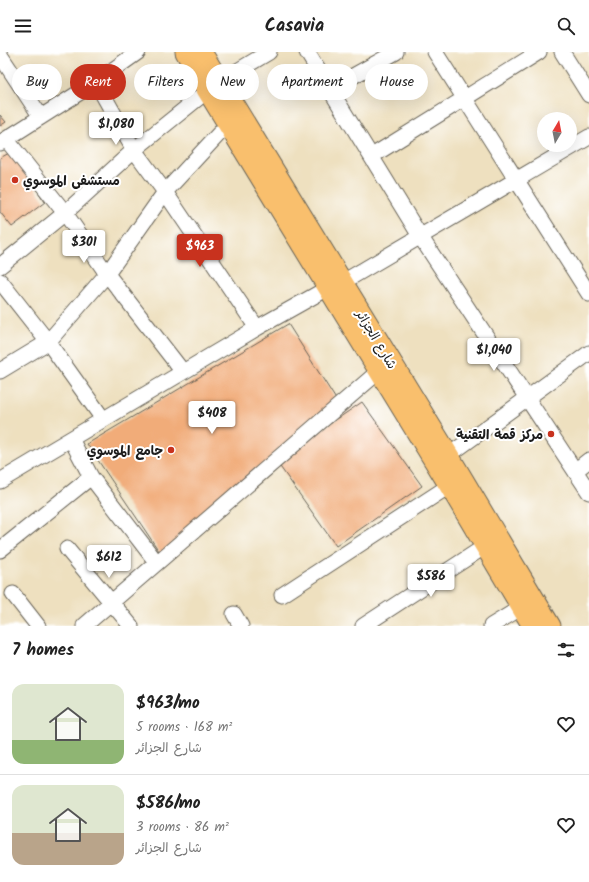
<!DOCTYPE html>
<meta charset="utf-8">
<style>
body{margin:0;font-family:Kalam,"Playpen Sans Arabic",sans-serif;background:#f2f2f2;color:#222;height:100vh;display:flex;flex-direction:column;font-size:15px;white-space:nowrap}
*{box-sizing:border-box;margin:0}
p{font-size:13px;color:#767676}
.icon{flex:none;width:22px;height:22px;fill:none;stroke:currentColor;stroke-width:2;stroke-linecap:round;stroke-linejoin:round}
.map{position:relative;height:574px;overflow:hidden}
.details{display:flex;flex-direction:column;background:#fff;flex:1}
.details>*{flex:none}
.guide{position:absolute;left:12px;top:12px;width:565px;height:36px;display:flex;gap:8px}
.needle{width:26px;rotate:10deg}
.tools{position:absolute;left:537px;top:60px;display:grid;gap:8px}
.tools a{display:grid;place-items:center;width:40px;height:40px;border-radius:50%;background:#fff;box-shadow:0 4px 16px #0002;font-size:20px}
.price{position:absolute;translate:-50% -34px;padding:0 9px;border-radius:4px;background:#fff;color:#222;font-size:13px;line-height:26px;filter:drop-shadow(0 1px 2px #0008)}
.price::after{content:'';position:absolute;left:50%;top:24px;width:12px;height:9px;margin-left:-6px;background:inherit;clip-path:polygon(0 0,100% 0,50% 100%)}
.price.on{background:#c8321e;color:#fff}
ul{padding:0;list-style:none}
li{display:flex;align-items:center;gap:12px;height:100px;padding:0 12px}
li+li{border-top:1px solid #e0e0e0}
li span{display:grid;place-items:center;flex:none;width:112px;height:80px;border-radius:12px;color:#555}
li>.icon{margin-inline-start:auto}
span .icon{width:48px;height:48px;fill:#fffc;stroke-width:1}
li b{font-size:17px}
h2{display:flex;justify-content:space-between;align-items:center;height:48px;padding:0 12px;font-size:17px}
.pill{padding:0 14px;border-radius:18px;background:#fff;box-shadow:0 4px 16px #0002;font-size:14px;line-height:36px}
.pill.on{background:#c8321e;color:#fff}
header{display:flex;justify-content:space-between;align-items:center;height:52px;padding:0 12px;background:#fff;font-size:18px;font-weight:700}
.map>svg:first-child{display:block}
.building{fill:#f1ac79}
.lines{fill:none;stroke-linecap:round;stroke-linejoin:round}
.minor-casing{stroke:#666155;stroke-width:17}
.major-casing{stroke:#666155;stroke-width:21}
.minor{stroke:#fff;stroke-width:15}
.major{stroke:#f9bf6d;stroke-width:19}
.poi-dot{fill:#c8321e;stroke:#fff;stroke-width:1.5}
.labels{text-anchor:middle;stroke-width:4;stroke-linejoin:round;paint-order:stroke}
.poi-label{font-size:13px;font-weight:bold;fill:#1c1c1c;stroke:#fff;text-anchor:end}
.street-label{font-size:13px;fill:#1c1c1c;stroke:#fff}
</style>
<header><svg class="icon" aria-label="menu" viewBox="0 0 24 24"><path d="M4 6h16M4 12h16M4 18h16"/></svg>Casavia<svg class="icon" aria-label="search" viewBox="0 0 24 24"><circle cx="10" cy="10" r="6"/><path d="M15 15l6 6"/></svg></header>
<div class="map">
<svg width="589" height="574" viewBox="0 0 589 574">
<rect width="100%" height="100%" fill="#fff"/>
<filter id="ink" filterUnits="userSpaceOnUse"><feTurbulence type="fractalNoise" baseFrequency=".025" numOctaves="2"/><feDisplacementMap in="SourceGraphic" scale="8" xChannelSelector="R" yChannelSelector="G"/><feConvolveMatrix kernelMatrix="1 2 1 2 8 2 1 2 1" color-interpolation-filters="sRGB"/></filter>
<filter id="wash" filterUnits="userSpaceOnUse"><feTurbulence type="fractalNoise" baseFrequency=".012" numOctaves="4" result="noise"/><feDisplacementMap in="SourceGraphic" scale="16" xChannelSelector="R" yChannelSelector="G"/><feGaussianBlur stdDeviation="0.9" result="paint"/><feColorMatrix in="noise" values="0 0 0 0 0 0 0 0 0 0 0 0 0 0 0 0 0 1.4 0 .05"/><feComposite in="paint" operator="in"/></filter>
<g filter="url(#wash)">
<rect width="100%" height="100%" fill="#eee0bf"/>
<g id="blocks">
<path class="building" d="M0 63 6 70 0 74Z
M11 100 45 150 12 175 0 160V106Z
M288 272 337 349 161 502 87 392Z
M362 350 422 434 336 494 276 409Z"/>
</g>
</g>
<g filter="url(#ink)">
<use href="#blocks" fill-opacity="0" stroke="#666155" stroke-width="1"/>
<g class="lines">
<g class="minor-casing">
<path id="minor" d="M307 0 420 184 589 440
M435 0 589 242
M562 0 589 43
M0 3 41 65
M221 29 269 0
M96 30 134 98 165 140 257 276
M330 37 396 0
M6 87 65 161 107 222 183 320
M0 91 96 30 138 0
M372 104 539 0
M0 214 65 161 134 98 207 39
M0 229 48 290 103 367
M343 230 589 85
M0 319 48 290 107 222 165 140 228 72
M71 387 91 425 157 511
M449 403 589 301
M575 419 589 408
M0 429 257 276 328 236
M67 497 131 574
M0 498 91 425
M13 542 38 574
M282 543 449 434
M234 562 241 574
M84 574 378 320
M363 574 484 495
M491 574 522 555"/>
</g>
<g class="major-casing">
<path id="major" d="M185 0 207 39 449 434 532 574
M202 0 449 403 551 574"/>
</g>
<use href="#minor" class="minor"/>
<use href="#major" class="major"/>
</g>
</g>
<g class="poi-dot">
<circle cx="15" cy="128" r="4"/>
<circle cx="551" cy="382" r="4"/>
<circle cx="171" cy="398" r="4"/>
</g>
<g class="labels">
<g class="poi-label">
<text x="23" y="133" text-anchor="start">مستشفى الموسوي</text>
<text x="543" y="387">مركز قمة التقنية</text>
<text x="163" y="403">جامع الموسوي</text>
</g>
<g class="street-label">
<text transform="translate(377 287) rotate(59)" y="5">شارع الجزائر</text>
</g>
</g>
</svg>
<div class="tools">
<a><svg class="needle" viewBox="-14 -14 28 28"><path d="M0-13l5 13h-10z" fill="#e53935"/><path d="M0 13l5-13h-10z" fill="#767676"/></svg></a>
</div>
<b class="price" style="left:116px;top:94px">$1,080</b>
<b class="price" style="left:84px;top:212px">$301</b>
<b class="price on" style="left:200px;top:216px">$963</b>
<b class="price" style="left:494px;top:320px">$1,040</b>
<b class="price" style="left:212px;top:383px">$408</b>
<b class="price" style="left:109px;top:527px">$612</b>
<b class="price" style="left:431px;top:546px">$586</b>
<div class="guide">
<a class="pill">Buy</a>
<a class="pill on">Rent</a>
<a class="pill">Filters</a>
<a class="pill">New</a>
<a class="pill">Apartment</a>
<a class="pill">House</a>
</div>
</div>
<section class="details">
<h2>7 homes<svg class="icon" aria-label="filters" viewBox="0 0 24 24"><path d="M4 7h16M4 17h16"/><circle cx="9" cy="7" r="2"/><circle cx="15" cy="17" r="2"/></svg></h2>
<ul>
<li><span style="background:linear-gradient(#dfe7d0 70%,#8fb573 0)"><svg class="icon" aria-label="home" viewBox="0 0 24 24"><path d="M3 11l9-7 9 7M6 9v11h12V9"/></svg></span><div><b>$963/mo</b><p>5 rooms · 168 m²</p><p>شارع الجزائر</p></div><svg class="icon" aria-label="heart" viewBox="0 0 24 24"><path d="M12 20l-8-8c-3-5 5-10 8-4 3-6 11-1 8 4z"/></svg></li>
<li><span style="background:linear-gradient(#dfe7d0 60%,#b9a48a 0)"><svg class="icon" aria-label="home" viewBox="0 0 24 24"><path d="M3 11l9-7 9 7M6 9v11h12V9"/></svg></span><div><b>$586/mo</b><p>3 rooms · 86 m²</p><p>شارع الجزائر</p></div><svg class="icon" aria-label="heart" viewBox="0 0 24 24"><path d="M12 20l-8-8c-3-5 5-10 8-4 3-6 11-1 8 4z"/></svg></li>
</ul>
</section>
